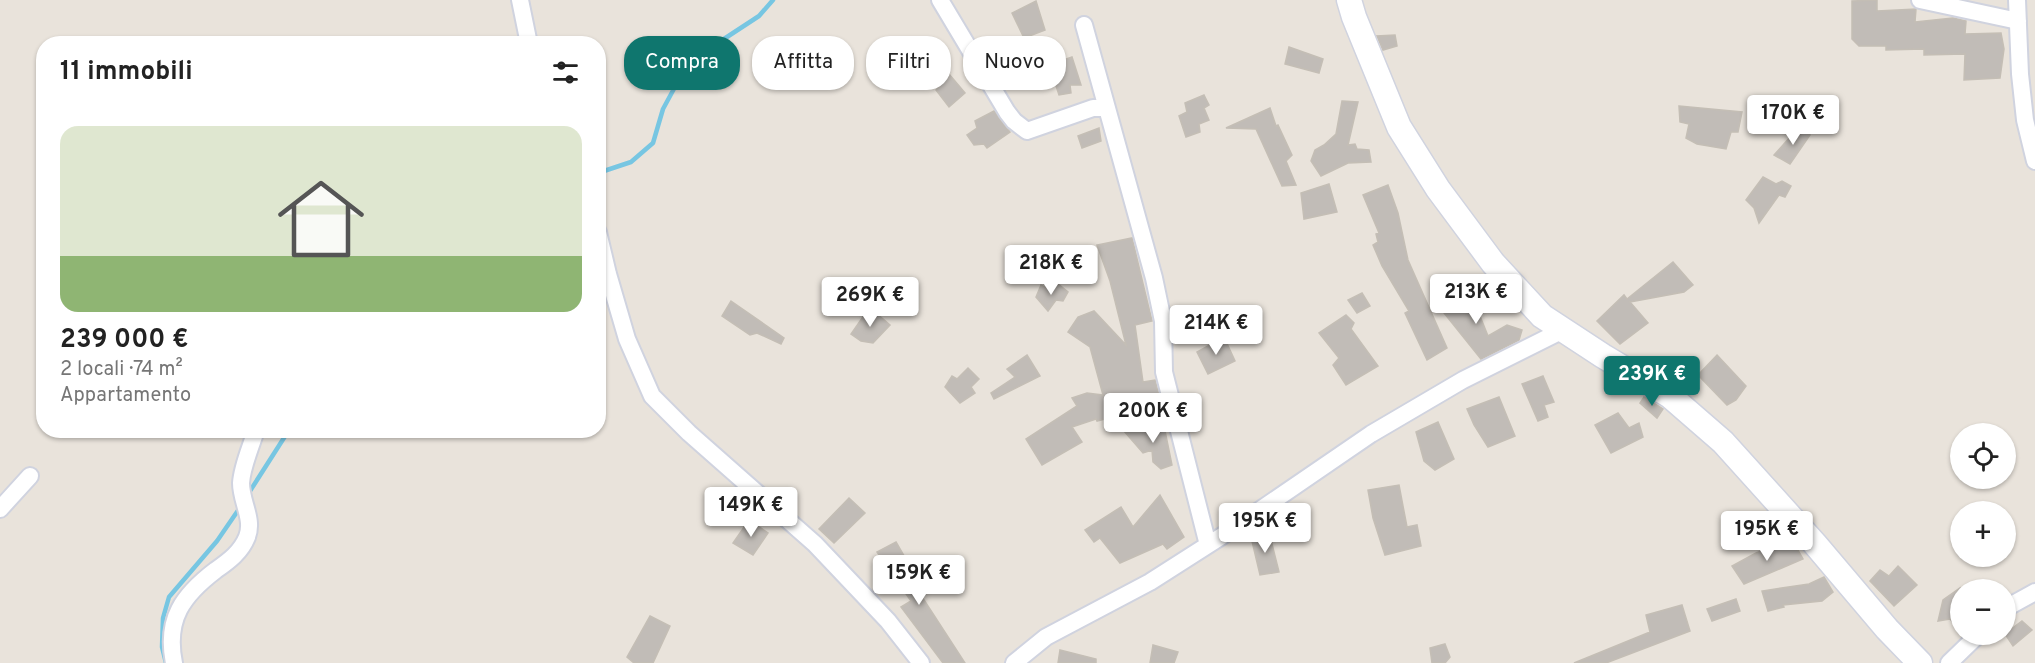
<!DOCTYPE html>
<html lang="it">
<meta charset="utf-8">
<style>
body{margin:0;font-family:Overpass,sans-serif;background:#f6f6f6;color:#222;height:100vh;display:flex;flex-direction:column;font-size:22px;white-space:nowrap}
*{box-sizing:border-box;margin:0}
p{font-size:20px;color:#767676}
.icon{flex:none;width:33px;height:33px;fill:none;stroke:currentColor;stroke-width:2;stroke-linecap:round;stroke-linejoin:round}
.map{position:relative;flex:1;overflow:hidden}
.side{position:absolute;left:36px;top:36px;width:570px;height:402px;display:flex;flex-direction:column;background:#fff;border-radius:24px;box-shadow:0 2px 4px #0004}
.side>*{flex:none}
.hud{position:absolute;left:624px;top:36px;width:570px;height:54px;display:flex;gap:12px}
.fabs{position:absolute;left:1950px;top:423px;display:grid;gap:12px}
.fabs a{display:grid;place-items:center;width:66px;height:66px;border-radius:50%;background:#fff;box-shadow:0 2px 4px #0004;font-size:30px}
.price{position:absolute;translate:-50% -51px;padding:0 14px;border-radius:6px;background:#fff;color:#222;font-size:20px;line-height:39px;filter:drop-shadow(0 2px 3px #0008)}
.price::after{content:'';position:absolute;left:50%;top:36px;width:18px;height:14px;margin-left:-9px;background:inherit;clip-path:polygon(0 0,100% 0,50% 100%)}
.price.on{background:#0f766e;color:#fff}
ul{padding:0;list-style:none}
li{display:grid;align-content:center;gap:12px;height:318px;padding:0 24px}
li span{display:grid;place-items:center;height:186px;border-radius:18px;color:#555}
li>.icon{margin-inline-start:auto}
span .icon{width:108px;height:108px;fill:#fffc;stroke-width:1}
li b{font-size:26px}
h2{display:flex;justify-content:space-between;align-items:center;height:72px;padding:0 24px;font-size:26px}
.chip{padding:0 21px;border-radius:24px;background:#fff;box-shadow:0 2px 4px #0004;font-size:21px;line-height:54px}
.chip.on{background:#0f766e;color:#fff}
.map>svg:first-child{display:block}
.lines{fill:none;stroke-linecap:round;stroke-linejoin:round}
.stream{stroke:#77c6e2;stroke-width:4.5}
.building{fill:#c1bcb7;stroke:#c4beb5;stroke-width:1.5}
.minor-casing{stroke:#d0d3df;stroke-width:20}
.secondary-casing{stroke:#d0d3df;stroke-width:27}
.minor{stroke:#fff;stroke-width:16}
.secondary{stroke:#fff;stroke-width:24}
</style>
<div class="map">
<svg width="2035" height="663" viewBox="0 0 2035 663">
<rect width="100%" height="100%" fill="#e9e3db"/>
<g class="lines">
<path class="stream" d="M598 173 631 162 653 143 663 109 676 85 701 54 759 16 773 0
M250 491 289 430
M166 663 162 647 163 618 169 597 217 541 239 509"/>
</g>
<path class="building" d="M1877 0V11L1916 9 1915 22 1953 18 1966 21 1965 34 2001 33 2004 49 2000 78 1964 80 1965 54 1924 55V49L1886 50V46H1859L1852 39V1Z
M1036 1 1045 30 1024 38 1012 13Z
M1395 35 1397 46 1383 50 1377 36Z
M1289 47 1323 59 1319 73 1285 64Z
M1072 57 1081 85H1070L1071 93 1059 95 1049 65Z
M949 74 965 93 949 107 936 90Z
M1204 95 1209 105 1204 108 1209 120 1199 124 1200 132 1186 137 1179 116 1187 112 1185 103Z
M1342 101 1358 102 1348 145 1355 144 1357 149 1369 150 1371 162 1348 163 1321 176 1311 161 1315 150 1324 145 1336 134Z
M1679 106 1742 112 1738 132H1731L1726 149 1697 144 1686 138 1689 124 1680 122Z
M1270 108 1276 126 1278 125 1292 155 1286 161 1296 185 1282 186 1256 129 1226 128Z
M994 111 1010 132 987 148 984 144 974 145 967 135 977 128 975 121Z
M1799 127 1810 135 1790 164 1774 155Z
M1099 128 1101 141 1082 148 1078 136Z
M1763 177 1776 184 1782 181 1791 186 1785 197 1779 195 1759 223 1754 208 1746 200Z
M1329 184 1337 212 1304 219 1301 193Z
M1388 185 1398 213 1408 260 1447 348 1427 360 1405 313 1409 311 1382 266 1373 245 1378 242 1376 234 1379 233 1363 195Z
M1132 238 1152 321 1135 325 1143 382 1155 380 1161 404 1097 421 1096 419 1072 427 1082 442 1042 465 1026 439 1077 406 1072 398 1087 393 1103 395 1090 347 1068 332 1078 317 1094 311 1126 345 1110 281 1097 245Z
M1673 262 1693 285 1684 292 1630 302 1648 323 1620 344 1597 321 1624 295 1627 299Z
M1057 283 1068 292 1063 301 1056 300 1048 311 1036 297 1041 285 1052 291Z
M1468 286 1488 336 1507 325 1522 330 1519 340 1481 359 1436 303Z
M1362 293 1370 306 1357 313 1348 300Z
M731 301 784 338 781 344 757 333 750 335 722 316Z
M875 312 890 325 873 343 861 341 851 334 865 314Z
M1346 315 1354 323 1351 329 1378 366 1346 385 1333 365 1339 358 1319 333Z
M1224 337 1235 361 1208 374 1197 352Z
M1027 355 1040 376 994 399 991 393 1015 377 1007 369Z
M1717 355 1746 386 1736 400 1727 405 1698 375Z
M968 368 979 379 971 387 975 393 960 403 945 387 952 376 957 379Z
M1543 376 1554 402 1544 405 1548 417 1538 421 1522 384Z
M1499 397 1515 436 1488 447 1474 425 1467 409Z
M1644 397 1663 409 1657 418 1640 403Z
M1618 413 1629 428 1639 423 1643 437 1611 453 1595 425Z
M1438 422 1454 459 1435 470 1424 461 1416 432Z
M1164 426 1172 465 1161 469 1153 462 1152 450 1143 453 1124 431Z
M1399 485 1407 527 1417 525 1421 546 1385 555 1373 518 1368 490Z
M1160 495 1184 537 1167 549 1163 544 1120 563 1100 538 1094 542 1085 530 1121 507 1133 527Z
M849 498 865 513 834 543 819 529Z
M749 520 768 533 753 555 733 543Z
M1269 532 1279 572 1260 575 1251 537Z
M1792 540 1803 559 1744 584 1732 566 1756 553Z
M896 542 918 580 913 583 965 663H943L901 607 911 601 877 552Z
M1898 566 1917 585 1894 606 1870 581 1880 570 1889 576Z
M1824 577 1833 592 1822 601 1783 605 1784 607 1768 611 1762 591 1809 584Z
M1960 588V630L1950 619 1938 621 1943 600Z
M1736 599 1740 611 1712 621 1707 609Z
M1682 605 1690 631 1606 663H1574L1650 632 1646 615Z
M650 616 670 626 653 663H634L627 657Z
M2022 621 2032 630 2013 646 2005 634Z
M1445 644 1450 657 1445 663H1432L1430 648Z
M1153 645 1178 652 1174 663H1150Z
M1060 650 1096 659V663H1058Z"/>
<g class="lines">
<g class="minor-casing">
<path id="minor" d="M520 0 529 44
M940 0 1007 112 1014 121 1027 131 1093 108H1107
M1920 0 2018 21
M2017 0 2020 74 2025 120 2035 161
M1084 25 1154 278 1163 321 1164 372 1208 545
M598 232 608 274 627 339 652 396 689 433 815 544 888 621 921 663
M0 509 30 476
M2006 608 2035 592
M174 663C165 619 183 595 216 570 229 561 241 552 247 537 254 519 241 502 241 483 242 466 251 447 256 430
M1014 663 1046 637 1150 582 1222 536 1371 434 1463 380 1563 330
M1949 663 1979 634"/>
</g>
<g class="secondary-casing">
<path id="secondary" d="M1349 0 1354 17 1399 127 1438 189 1493 263 1542 316 1603 356 1670 396 1723 442 1815 544 1887 629 1920 663"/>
</g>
<use href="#minor" class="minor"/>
<use href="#secondary" class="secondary"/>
</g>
</svg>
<div class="fabs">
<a><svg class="icon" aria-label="locate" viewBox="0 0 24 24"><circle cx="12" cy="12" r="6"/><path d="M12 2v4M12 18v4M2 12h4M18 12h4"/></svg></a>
<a>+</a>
<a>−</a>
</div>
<b class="price" style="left:1793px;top:146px">170K €</b>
<b class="price" style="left:1051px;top:296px">218K €</b>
<b class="price" style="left:1476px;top:325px">213K €</b>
<b class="price" style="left:870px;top:328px">269K €</b>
<b class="price" style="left:1216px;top:356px">214K €</b>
<b class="price on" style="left:1652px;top:407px">239K €</b>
<b class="price" style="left:1153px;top:444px">200K €</b>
<b class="price" style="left:751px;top:538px">149K €</b>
<b class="price" style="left:1265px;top:554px">195K €</b>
<b class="price" style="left:1767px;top:562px">195K €</b>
<b class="price" style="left:919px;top:606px">159K €</b>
<div class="hud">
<a class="chip on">Compra</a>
<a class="chip">Affitta</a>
<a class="chip">Filtri</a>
<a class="chip">Nuovo</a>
</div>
<section class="side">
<h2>11 immobili<svg class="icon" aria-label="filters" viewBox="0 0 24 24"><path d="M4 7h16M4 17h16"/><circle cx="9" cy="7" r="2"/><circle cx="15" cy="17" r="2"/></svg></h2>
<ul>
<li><span style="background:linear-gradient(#dfe7d0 70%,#8fb573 0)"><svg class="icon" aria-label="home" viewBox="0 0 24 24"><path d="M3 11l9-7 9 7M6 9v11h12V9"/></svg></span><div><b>239 000 €</b><p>2 locali · 74 m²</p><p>Appartamento</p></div></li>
</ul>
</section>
</div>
